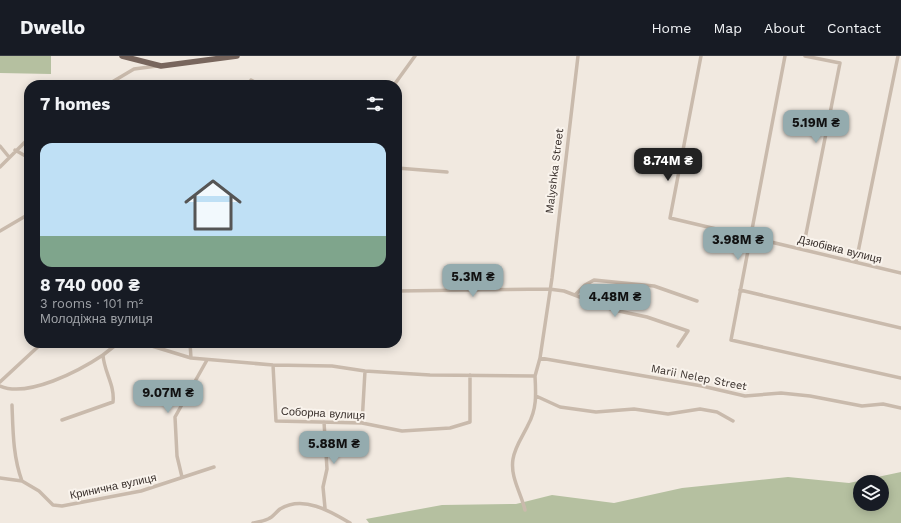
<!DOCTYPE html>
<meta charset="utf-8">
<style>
body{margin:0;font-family:"Work Sans",sans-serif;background:#242831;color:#f1f3f6;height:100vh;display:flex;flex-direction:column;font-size:15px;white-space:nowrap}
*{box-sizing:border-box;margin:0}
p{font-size:13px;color:#9ea1a6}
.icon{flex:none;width:22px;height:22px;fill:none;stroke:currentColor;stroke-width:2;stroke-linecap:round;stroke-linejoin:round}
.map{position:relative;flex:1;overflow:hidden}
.drawer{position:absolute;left:24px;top:24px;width:378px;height:268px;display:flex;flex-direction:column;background:#171b24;border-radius:16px;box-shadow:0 2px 10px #0003}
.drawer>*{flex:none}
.fabs{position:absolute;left:853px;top:419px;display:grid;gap:8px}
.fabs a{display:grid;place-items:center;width:36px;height:36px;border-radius:50%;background:#171b24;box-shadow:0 2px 10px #0003;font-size:20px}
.price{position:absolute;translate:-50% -34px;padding:0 9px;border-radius:8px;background:#94abae;color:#111;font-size:13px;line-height:26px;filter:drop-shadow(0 1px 2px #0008)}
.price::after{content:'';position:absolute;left:50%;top:24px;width:12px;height:9px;margin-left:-6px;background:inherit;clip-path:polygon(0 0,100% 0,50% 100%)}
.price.active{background:#222;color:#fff}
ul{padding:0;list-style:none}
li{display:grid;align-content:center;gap:8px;height:212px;padding:0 16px}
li+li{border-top:1px solid #363941}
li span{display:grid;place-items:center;height:124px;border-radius:12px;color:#555}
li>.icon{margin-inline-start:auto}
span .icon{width:72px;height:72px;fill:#fffc;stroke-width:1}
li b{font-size:17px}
h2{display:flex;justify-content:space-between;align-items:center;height:48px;padding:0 16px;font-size:17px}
header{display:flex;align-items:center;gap:24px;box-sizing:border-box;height:56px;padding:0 20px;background:#171b24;border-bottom:1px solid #363941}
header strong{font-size:19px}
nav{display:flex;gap:22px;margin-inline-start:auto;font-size:14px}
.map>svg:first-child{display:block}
.green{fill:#b5c0a0;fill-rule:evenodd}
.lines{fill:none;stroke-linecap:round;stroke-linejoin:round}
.minor{stroke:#c9baac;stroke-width:3.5}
.primary{stroke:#78665d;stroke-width:5.5}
.labels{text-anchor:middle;stroke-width:4;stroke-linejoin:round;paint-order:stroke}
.street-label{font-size:11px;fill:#382f2b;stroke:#f9f3ec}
</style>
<header>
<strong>Dwello</strong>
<nav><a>Home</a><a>Map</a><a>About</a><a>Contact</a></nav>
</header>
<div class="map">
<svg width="901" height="467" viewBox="0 0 901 467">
<rect width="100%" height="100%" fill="#f1e9e0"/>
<path class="green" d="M0 0H51V18L0 17Z
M901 416V467H369L366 463 442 449 516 448 552 439 614 447 682 432 788 421 849 427ZM860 426H882V448H860Z"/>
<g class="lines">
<path class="minor" d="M701 0 670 162 901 217
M785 0 731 284 901 322
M251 24 260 29
M107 29 134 13 157 10
M394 29 415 0
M0 90 9 101
M15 94 29 102
M0 111 29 82
M397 112 447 116
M0 175 29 158
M803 193 840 7 805 0
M856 206 898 0
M740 234 901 272
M397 235 549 233 564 235 614 254 647 261 688 275 678 290
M575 239 585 229 594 224 654 230 697 245
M190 287 191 302 273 309 332 310 365 315 430 319 535 320 540 302 552 222 578 0
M540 302 702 330 745 340 781 337 810 340 862 350 883 348 901 352
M273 309 276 365 362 367 402 375 450 372 470 366V319
M0 326 42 287
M0 330C28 342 79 315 103 299
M536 340 560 351 596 356 634 353 668 358 700 353 717 356 733 365
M12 349C13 375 13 401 22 425
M62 364 113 346C115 329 104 316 103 299L117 288 142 287 191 302
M324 366 327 413 323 431 325 452
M362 367 365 315
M182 421 177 400 175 361 207 304
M0 422 22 425 39 435 53 449 62 450 141 435 214 411
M525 454C521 437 510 421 513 403 515 390 523 380 528 369 537 353 536 338 535 320
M253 467C258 466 264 465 268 463 273 461 276 456 280 453 303 439 330 455 350 467"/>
<path class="primary" d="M122 0 161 10 237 0"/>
</g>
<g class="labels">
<g class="street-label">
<text transform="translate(554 115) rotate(-83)" y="4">Malyshka Street</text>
<text transform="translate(840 193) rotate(14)" y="4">Дзюбівка вулиця</text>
<text transform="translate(699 321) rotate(11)" y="4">Marii Nelep Street</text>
<text transform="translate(323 357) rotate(3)" y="4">Соборна вулиця</text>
<text transform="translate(113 430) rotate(-12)" y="4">Кринична вулиця</text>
</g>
</g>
</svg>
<div class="fabs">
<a><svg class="icon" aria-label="layers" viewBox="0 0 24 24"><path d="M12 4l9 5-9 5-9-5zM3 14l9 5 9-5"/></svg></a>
</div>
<b class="price" style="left:816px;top:88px">5.19M ₴</b>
<b class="price active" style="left:668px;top:126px">8.74M ₴</b>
<b class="price" style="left:738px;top:205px">3.98M ₴</b>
<b class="price" style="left:473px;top:242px">5.3M ₴</b>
<b class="price" style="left:615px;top:262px">4.48M ₴</b>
<b class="price" style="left:168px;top:358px">9.07M ₴</b>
<b class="price" style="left:334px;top:409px">5.88M ₴</b>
<section class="drawer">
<h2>7 homes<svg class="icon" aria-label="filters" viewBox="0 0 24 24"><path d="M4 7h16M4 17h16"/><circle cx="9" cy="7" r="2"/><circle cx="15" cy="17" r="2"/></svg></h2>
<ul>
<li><span style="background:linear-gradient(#bfe0f5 75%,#7fa58c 0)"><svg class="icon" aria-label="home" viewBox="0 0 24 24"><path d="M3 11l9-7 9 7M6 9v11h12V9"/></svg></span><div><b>8 740 000 ₴</b><p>3 rooms · 101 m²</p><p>Молодіжна вулиця</p></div></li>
</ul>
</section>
</div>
